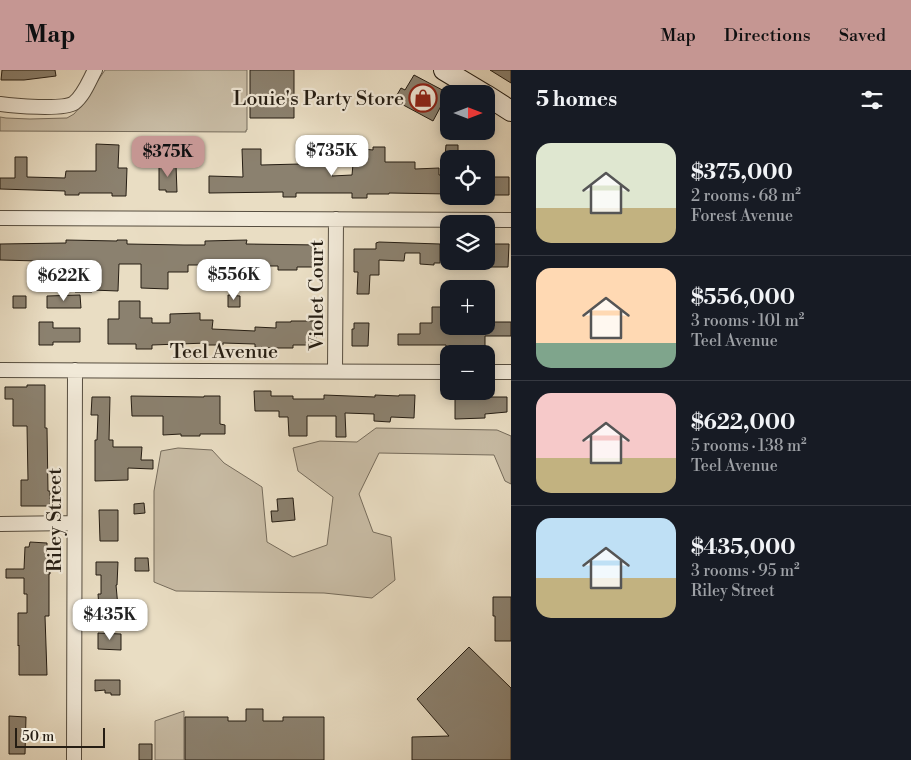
<!DOCTYPE html>
<meta charset="utf-8">
<style>
body{margin:0;font-family:"Libre Bodoni",serif;background:#242831;color:#f1f3f6;height:100vh;display:flex;flex-direction:column;font-size:19px;white-space:nowrap}
*{box-sizing:border-box;margin:0}
p{font-size:16px;color:#9ea1a6}
.icon{flex:none;width:28px;height:28px;fill:none;stroke:currentColor;stroke-width:2;stroke-linecap:round;stroke-linejoin:round}
.map{position:relative;flex:1;overflow:hidden}
.drawer{display:flex;flex-direction:column;background:#171b24;width:400px}
.drawer>*{flex:none}
.needle{width:32px;rotate:90deg}
.controls{position:absolute;left:440px;top:15px;display:grid;gap:10px}
.controls a{display:grid;place-items:center;width:55px;height:55px;border-radius:10px;background:#171b24;box-shadow:0 2px 12px #0003;font-size:25px}
.scale{position:absolute;left:15px;bottom:12px;width:90px;box-sizing:border-box;padding-left:5px;border:2px solid #251d13;border-top:0;font-size:14px;line-height:18px;white-space:nowrap;color:#251d13;-webkit-text-stroke:4px #f1e9d8;paint-order:stroke}
.price{position:absolute;translate:-50% -42px;padding:0 11px;border-radius:10px;background:#fff;color:#222;font-size:16px;line-height:32px;filter:drop-shadow(0 1px 2px #0008)}
.price::after{content:'';position:absolute;left:50%;top:30px;width:15px;height:11px;margin-left:-8px;background:inherit;clip-path:polygon(0 0,100% 0,50% 100%)}
.price.on{background:#c59692;color:#111}
ul{padding:0;list-style:none}
li{display:flex;align-items:center;gap:15px;height:125px;padding:0 25px}
li+li{border-top:1px solid #363941}
li span{display:grid;place-items:center;flex:none;width:140px;height:100px;border-radius:15px;color:#555}
li>.icon{margin-inline-start:auto}
span .icon{width:60px;height:60px;fill:#fffc;stroke-width:1}
li b{font-size:21px}
h2{display:flex;justify-content:space-between;align-items:center;height:60px;padding:0 25px;font-size:21px}
header{display:flex;align-items:center;gap:30px;box-sizing:border-box;height:70px;padding:0 25px;background:#c59692;color:#111}
header strong{font-size:24px}
nav{display:flex;gap:28px;margin-inline-start:auto;font-size:18px}
main{display:flex;flex:1;min-height:0}
.map>svg:first-child{display:block}
.green{fill:#c8bca5;stroke:#766c5c}
.building{fill:#8b816f;stroke:#251d13}
.lines{fill:none;stroke-linecap:round;stroke-linejoin:round}
.street-casing{stroke:#564d3f;stroke-width:16}
.secondary-casing{stroke:#251d13;stroke-width:22}
.street{stroke:#f1e9d8;stroke-width:14}
.secondary{stroke:#f1e9d8;stroke-width:20}
.labels{text-anchor:middle;stroke-width:4.5;stroke-linejoin:round;paint-order:stroke}
.poi-label{font-size:20px;fill:#251d13;stroke:#f1e9d8;text-anchor:end}
.street-label{font-size:20px;fill:#251d13;stroke:#f1e9d8}
</style>
<header>
<strong>Map</strong>
<nav><a>Map</a><a>Directions</a><a>Saved</a></nav>
</header>
<main>
<div class="map">
<svg width="511" height="690" viewBox="0 0 511 690">
<rect width="100%" height="100%" fill="#e9ddc3"/>
<filter id="stains"><feTurbulence type="fractalNoise" baseFrequency=".004" numOctaves="4"/><feColorMatrix values="0 0 0 0 .2 0 0 0 0 .09 0 0 0 0 .02 0 0 0 .5 -.17"/></filter>
<radialGradient id="worn" r=".72"><stop offset=".6" stop-color="#630" stop-opacity="0"/><stop offset="1" stop-color="#630" stop-opacity=".3"/></radialGradient>
<path class="green" d="M105 0H247V60H246V62L0 61V47L6 48 30 49 67 48 74 44 80 37Z
M376 358 497 360 511 366V414L505 411 494 385 379 383 359 424 373 462 391 467 395 510 372 528 324 523 176 521 154 512V421L161 381 178 378 212 380 224 393 262 417 267 472 293 487 327 475 333 427 298 401 293 378 320 371 357 372Z
M184 641V690H155V651Z"/>
<path class="building" d="M2 0H55L56 6 24 10H1Z
M250 0H294V48H250Z
M490 0H511V13Z
M414 5 448 23 433 51 394 30 401 18 405 20Z
M96 74 119 75 118 98H127L126 126H112V123H79V125H65V121L0 119V108H15V87H27V107L65 108 66 101H96Z
M446 75H458V87L445 86Z
M373 77H385V92H415V99L439 98V105H449V124L389 123V124H367V128H352V123H296V127H283V122L209 123V106L243 107 242 79H261V95L300 94V89H332V106L352 105 353 94 363 95V79L373 80Z
M148 82 159 83 158 97 147 96Z
M159 95H176L177 122H166V120H159Z
M486 107H509V125H486Z
M66 170 117 171V170H127V174L184 175H205V171L247 170 246 174 318 175V197H297V200H278V196H235V200H220V195H188V202H168V219L141 218V194H119L118 221 92 220V222H75V196L53 195V199H39V191L0 190V174L66 173Z
M379 172 440 174V193H434V195L420 194V183H405L404 191 379 190V205H370L369 224H357L358 202H354V179H376V173Z
M493 174H509L508 197H486V185H493Z
M80 225 81 238H47V226Z
M228 225 240 226V237H228Z
M13 226H26V238H13Z
M119 231H140V248H152V253H170V244L200 243V250H213L212 259 255 261V257L276 258V252H291V251H316V275H293V278H275L255 277V274L223 273V275H207V273L152 275V279H136V274H108V249H119Z
M432 237H449V256H494V252H511V266H485V277H461V278L446 277V275H398V264H420V253H432Z
M39 252H53V258H80V272H53V275H39Z
M354 253H369L368 276H352V259H354Z
M27 315H45V358H47L48 421H50V436H21V410H28L27 356H13V329H5V317H27Z
M254 321H271V326H293V329H324V325L375 327V325L399 326V325H415L414 348 391 347 390 352 374 351V344L345 343 346 367H336V346H307V366H289L288 347H279V341H255Z
M476 323H490V327H507V342L485 344V348L455 349V327L476 328Z
M131 326 204 327V326H220V354L225 355V364H200V366H181V364L163 365V346H132Z
M92 327H110L109 370H113V377H142L141 390H153V399L128 398V410L95 411V370H97L98 345H91Z
M293 428 295 450 272 452 271 441H278L277 429Z
M144 433 145 443 134 444V434Z
M99 440H118V471H100Z
M30 472 47 473V488H50V504H49V546H45L47 605H19V575L18 576V543H27V524H24V508H6V499H24L25 477H29Z
M135 488H148L149 501H135Z
M96 492H118L117 515H116L118 537 99 538 98 524H101V505H96Z
M493 527H511V571H495V546H493Z
M98 563 121 564V580L98 579Z
M469 577 511 618V690H412V667L449 666 417 629Z
M95 610H120V625H111V623H105V620L95 621Z
M246 639H263V651H283V647H324V690H185V647H228V651H246Z
M9 646 26 647 25 684H9Z
M139 674H152V690H139Z"/>
<g class="lines">
<g class="street-casing">
<path id="street" d="M0 34C13 36 64 40 74 33 84 25 89 11 95 0
M0 148 511 150
M0 300 449 302
M335 301 336 149
M486 302H511
M0 454 74 453
M74 690 75 300"/>
</g>
<g class="secondary-casing">
<path id="secondary" d="M444 0 484 24
M486 25 511 41"/>
</g>
<use href="#street" class="street"/>
<use href="#secondary" class="secondary"/>
</g>
<defs>
<g id="shop-ring" transform="scale(1.4375)"><circle r="9.5" fill="#f1e9d8" stroke="#8f2418" stroke-width="1.5"/><path d="M-5-2.5h2.3a2.7 3.5 0 0 1 5.4 0H5L5.5 6h-11ZM-1.5-2.5h3a1.5 2.3 0 0 0-3 0Z" fill="#8f2418"/></g>
</defs>
<g fill-rule="evenodd">
<use href="#shop-ring" x="423" y="28"/>
</g>
<g class="labels">
<g class="poi-label">
<text x="404" y="35">Louie's Party Store</text>
</g>
<g class="street-label">
<text transform="translate(316 225) rotate(-90)" y="7">Violet Court</text>
<text x="224" y="288">Teel Avenue</text>
<text transform="translate(54 450) rotate(-90)" y="7">Riley Street</text>
</g>
</g>
<rect width="100%" height="100%" filter="url(#stains)"/>
<rect width="100%" height="100%" fill="url(#worn)"/>
</svg>
<div class="controls">
<a><svg class="needle" viewBox="-14 -14 28 28"><path d="M0-13l5 13h-10z" fill="#e53935"/><path d="M0 13l5-13h-10z" fill="#9ea1a6"/></svg></a>
<a><svg class="icon" aria-label="locate" viewBox="0 0 24 24"><circle cx="12" cy="12" r="6"/><path d="M12 2v4M12 18v4M2 12h4M18 12h4"/></svg></a>
<a><svg class="icon" aria-label="layers" viewBox="0 0 24 24"><path d="M12 4l9 5-9 5-9-5zM3 14l9 5 9-5"/></svg></a>
<a>+</a>
<a>−</a>
</div>
<div class="scale">50 m</div>
<b class="price" style="left:332px;top:107px">$735K</b>
<b class="price on" style="left:168px;top:108px">$375K</b>
<b class="price" style="left:234px;top:231px">$556K</b>
<b class="price" style="left:64px;top:232px">$622K</b>
<b class="price" style="left:110px;top:571px">$435K</b>
</div>
<section class="drawer">
<h2>5 homes<svg class="icon" aria-label="filters" viewBox="0 0 24 24"><path d="M4 7h16M4 17h16"/><circle cx="9" cy="7" r="2"/><circle cx="15" cy="17" r="2"/></svg></h2>
<ul>
<li><span style="background:linear-gradient(#dfe7d0 65%,#c2b280 0)"><svg class="icon" aria-label="home" viewBox="0 0 24 24"><path d="M3 11l9-7 9 7M6 9v11h12V9"/></svg></span><div><b>$375,000</b><p>2 rooms · 68 m²</p><p>Forest Avenue</p></div></li>
<li><span style="background:linear-gradient(#ffd9b3 75%,#7fa58c 0)"><svg class="icon" aria-label="home" viewBox="0 0 24 24"><path d="M3 11l9-7 9 7M6 9v11h12V9"/></svg></span><div><b>$556,000</b><p>3 rooms · 101 m²</p><p>Teel Avenue</p></div></li>
<li><span style="background:linear-gradient(#f6c9c9 65%,#c2b280 0)"><svg class="icon" aria-label="home" viewBox="0 0 24 24"><path d="M3 11l9-7 9 7M6 9v11h12V9"/></svg></span><div><b>$622,000</b><p>5 rooms · 138 m²</p><p>Teel Avenue</p></div></li>
<li><span style="background:linear-gradient(#bfe0f5 60%,#c2b280 0)"><svg class="icon" aria-label="home" viewBox="0 0 24 24"><path d="M3 11l9-7 9 7M6 9v11h12V9"/></svg></span><div><b>$435,000</b><p>3 rooms · 95 m²</p><p>Riley Street</p></div></li>
</ul>
</section>
</main>
